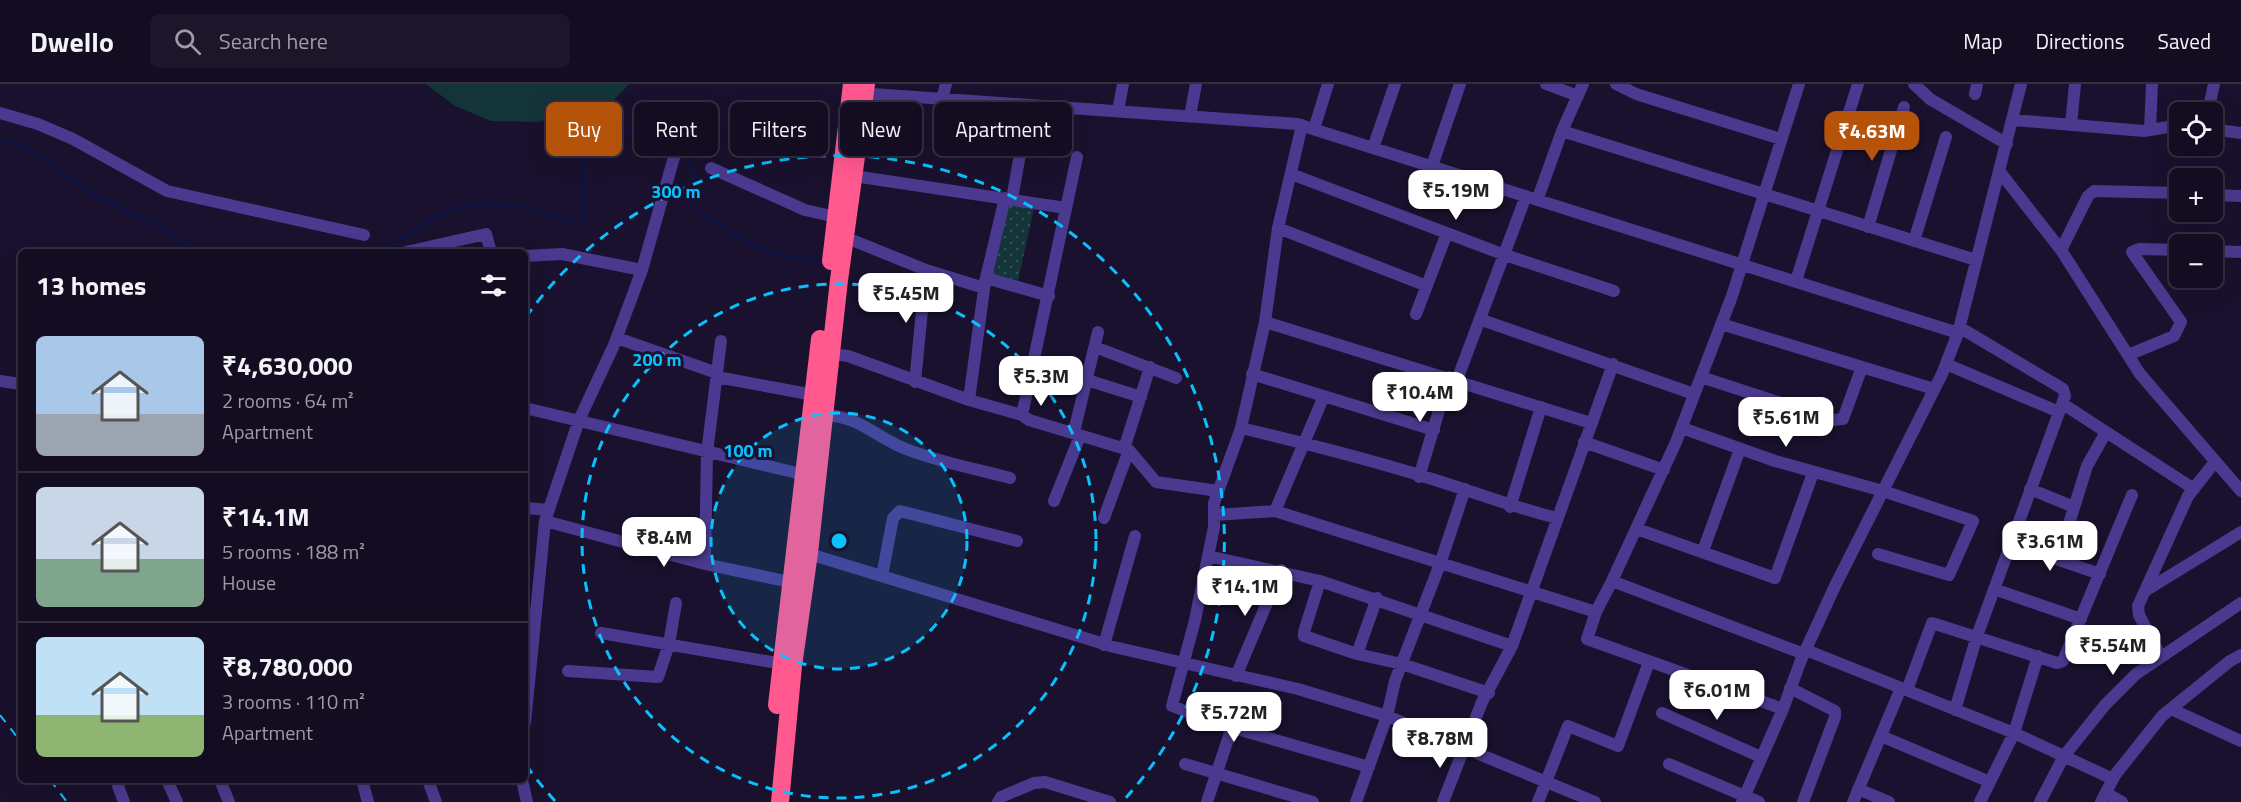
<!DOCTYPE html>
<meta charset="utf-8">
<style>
body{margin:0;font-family:"Titillium Web",sans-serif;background:#1d162a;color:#f1f3f6;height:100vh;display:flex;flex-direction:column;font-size:22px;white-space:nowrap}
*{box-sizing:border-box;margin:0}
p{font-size:20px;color:#9d9ca5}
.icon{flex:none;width:33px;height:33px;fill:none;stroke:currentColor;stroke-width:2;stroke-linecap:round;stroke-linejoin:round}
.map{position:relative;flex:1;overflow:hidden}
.sheet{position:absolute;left:18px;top:165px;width:510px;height:534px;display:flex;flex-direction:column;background:#140d22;border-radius:9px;box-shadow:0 6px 24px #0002,0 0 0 2px #332d40}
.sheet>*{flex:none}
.top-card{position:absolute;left:546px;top:18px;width:570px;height:54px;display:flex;gap:12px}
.buttons{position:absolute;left:2169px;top:18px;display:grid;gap:12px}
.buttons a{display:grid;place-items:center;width:54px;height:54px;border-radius:9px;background:#140d22;box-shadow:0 6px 24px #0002,0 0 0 2px #332d40;font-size:30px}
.price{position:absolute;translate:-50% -51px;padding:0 14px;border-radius:12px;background:#fff;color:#222;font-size:20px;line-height:39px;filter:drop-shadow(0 2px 3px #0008)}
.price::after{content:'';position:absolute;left:50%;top:36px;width:18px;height:14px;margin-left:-9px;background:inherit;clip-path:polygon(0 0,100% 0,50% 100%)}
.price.current{background:#b45309;color:#fff}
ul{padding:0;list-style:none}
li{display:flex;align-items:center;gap:18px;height:150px;padding:0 18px}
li+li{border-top:2px solid #332d40}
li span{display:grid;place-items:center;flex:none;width:168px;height:120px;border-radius:9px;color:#555}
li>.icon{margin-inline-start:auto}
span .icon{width:72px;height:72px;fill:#fffc;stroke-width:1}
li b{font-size:26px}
h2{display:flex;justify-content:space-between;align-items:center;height:72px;padding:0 18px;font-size:26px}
.tag{padding:0 21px;border-radius:9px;background:#140d22;box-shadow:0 6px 24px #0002,0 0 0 2px #332d40;font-size:21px;line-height:54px}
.tag.current{background:#b45309;color:#fff}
header{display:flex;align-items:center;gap:36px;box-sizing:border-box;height:84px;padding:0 30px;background:#140d22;border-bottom:2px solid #332d40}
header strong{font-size:28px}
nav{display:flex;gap:33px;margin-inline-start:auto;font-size:21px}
.search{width:420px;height:54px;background:#1d162a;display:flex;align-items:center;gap:15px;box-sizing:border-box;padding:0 21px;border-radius:9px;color:#9d9ca5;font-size:22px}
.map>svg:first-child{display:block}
.park{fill:url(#park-dots)}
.pitch{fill:#133439}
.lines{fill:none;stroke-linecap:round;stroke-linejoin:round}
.stream{stroke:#09174f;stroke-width:2}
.minor{stroke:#4a3a8f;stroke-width:12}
.highway{stroke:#ff598f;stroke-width:18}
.rail{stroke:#0ac1ff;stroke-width:2;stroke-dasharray:9 8;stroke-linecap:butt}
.ring{fill:none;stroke:#0ac1ff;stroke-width:3;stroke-dasharray:10 8}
.centre{fill:#0ac1ff;stroke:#1a112e;stroke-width:3}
.ring-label{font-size:18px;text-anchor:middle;font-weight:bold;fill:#0ac1ff;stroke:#1a112e;stroke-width:6;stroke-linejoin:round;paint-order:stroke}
</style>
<header>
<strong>Dwello</strong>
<div class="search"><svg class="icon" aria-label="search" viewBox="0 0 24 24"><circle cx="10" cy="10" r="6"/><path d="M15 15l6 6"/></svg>Search here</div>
<nav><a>Map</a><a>Directions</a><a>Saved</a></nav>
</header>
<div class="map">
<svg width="2241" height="718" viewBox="0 0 2241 718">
<defs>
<pattern id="park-dots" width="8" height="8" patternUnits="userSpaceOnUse" patternTransform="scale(1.5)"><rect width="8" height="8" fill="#133439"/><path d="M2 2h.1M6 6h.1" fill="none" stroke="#355157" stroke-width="1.8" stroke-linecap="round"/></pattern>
</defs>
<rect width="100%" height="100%" fill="#1a112e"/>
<path class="park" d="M1009 119 1034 124 1018 197 993 191Z"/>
<path class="pitch" d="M426 0H629L614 16 539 38 491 37 455 22Z"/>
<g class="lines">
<path class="stream" d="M0 56 30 66 92 110 148 136 201 168
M680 65 695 84 693 119C712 140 755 164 783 172 797 176 811 175 825 179
M383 168C407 152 435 127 464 122 501 116 545 126 578 141L583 137 586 71C591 65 597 58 603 54 622 40 658 48 675 61"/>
<path class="minor" d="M1546 0 1578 12
M1616 0 1636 10 1781 55
M1914 0 1930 15 2007 60
M859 9 1297 40 1958 249
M1975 10 1977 0
M942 15 946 0
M1118 27 1123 0
M2208 28 2214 0
M0 29 38 40 73 55 167 107 364 151
M1190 32 1196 0
M2013 36 2144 47 2180 41
M1302 41 1278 144 1265 238 1241 344 1214 419V443L1195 536 1172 622 1223 641 1369 683
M2071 41 2075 0
M1314 45 1328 0
M2212 45 2241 49
M2150 46 2152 0
M1562 47 1976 176
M1373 64 1395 0
M1432 82 1460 0
M711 84 805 126 836 133
M2000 88 2061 166 2140 290 2241 407
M1291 90 1505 171 1614 207
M854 92 1066 124
M2212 111 2241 112
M1538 114 1562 47 1583 0
M1012 115 1022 59
M1868 143 1904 23
M1278 144 1427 202
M847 154 926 186 984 204
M1914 157 1946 53
M2061 166 2088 112 2094 107 2180 109
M2212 167 2241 168
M406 168 486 150 491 168
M525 172 562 170 642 186 614 261 579 336 545 437 525 639
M642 186 676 66
M986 194 1049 212
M1796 197 1858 0
M1416 230 1447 149
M1482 236 1694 310
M1265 238 1591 339
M1721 240 1934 305
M617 254 717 289
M1095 263 1176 294
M831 270 848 272 969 316 1022 331 1029 336 1129 366 1156 398 1218 407
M2128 271 2174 252 2181 238 2132 168 2139 165 2180 166
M1946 280 2059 328
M1252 290 1434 346
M717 293 819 312
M1701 293 1833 336 1843 335 1862 283
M1087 296 1141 313
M1457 296 1526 112
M0 297 21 300
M915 298 926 186
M969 316 985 198 1005 114
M2063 320 2194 405
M525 324 810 392
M825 331C859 332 877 354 906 365 939 378 976 385 1010 394
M1022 331 1077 73
M1241 344C1316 362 1392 381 1466 406 1497 416 1524 426 1557 434
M1682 344 1775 377 1883 407 1973 437 1949 491 1878 470
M1074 348 1098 248
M1584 358 1664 386
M1124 365 1150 283
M1419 393 1449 293
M2030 405 2074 423
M1054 417 1080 352
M1510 423 1541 323
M525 424 549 426
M1275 427 1324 312
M1214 431 1275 427 1596 528 1612 497 1804 570
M1104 434 1129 366
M545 437 705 480 790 498
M1637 445 1775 494 1813 389
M2010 459 2100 490
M1703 467 1740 365
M803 468 1114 563 1298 605 1387 632 1595 718
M1208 472 1320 497 1512 562
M2058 475 2087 382 2106 348
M705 480 707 369 721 257
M882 492 893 434 900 427 1017 457
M1320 497 1304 548V552L1357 570 1402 580 1489 609
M1612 497 1676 358 1732 212 1799 0
M1994 505 2081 535
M2145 507 2241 448
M1596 528 1587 555 1783 625
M601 549 789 581
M1104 561 1135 452
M1806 566 2014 649 2113 695
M1357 570 1377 514
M2160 571 2139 531 2138 522 2188 412 2214 379
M568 587 658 593 669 560 676 519
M1236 592 1281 486
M1790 604 1835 627V633L1803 718
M1907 606 1932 539 2057 579 2063 577 2132 411
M2171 625 2241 657
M1955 626 1977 552 2065 312 2063 305 1959 243
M1662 629 1761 673
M1881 652 1990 698
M1185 680 1313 718
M1669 680 1759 718
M120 696 118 702 124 718
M167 696 177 718
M220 696 229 718
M362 696 368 718
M428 696 436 718
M522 696 527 718
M1858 705 1889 718
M2106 709 2122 718
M998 718 1001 713 1034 699 1045 698 1110 718
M1207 718 1232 643
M1356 718 1387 632 1395 597 1440 480 1465 405
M1443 718 1482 618 1512 562 1613 280
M1538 718 1568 642 1618 662 1649 578
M1742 718 1783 625 1801 576 1835 502 1942 290 1958 249 2021 0
M1853 718 1901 604
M1980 718 2014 649 2038 572
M2040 718 2064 672 2105 621 2136 590 2241 519
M2101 718 2115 691 2162 632 2230 577 2241 571"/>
<path class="highway" d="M831 177 852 0
M777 621 820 255
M780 718 793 582 809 469 839 196 866 0"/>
<path class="rail" d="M0 631 21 658
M50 696 67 718"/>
</g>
<circle cx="839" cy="457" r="128" fill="#0ac1ff" fill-opacity=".12"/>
<g class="ring">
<circle cx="839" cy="457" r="128"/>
<circle cx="839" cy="457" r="257"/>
<path d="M555 717A385 385 0 0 1 526 681M526 233A385 385 0 1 1 1123 717"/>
</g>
<circle cx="839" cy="457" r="9" class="centre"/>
<g class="ring-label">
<text x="676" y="114">300 m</text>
<text x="657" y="282">200 m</text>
<text x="748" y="373">100 m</text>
</g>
</svg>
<div class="buttons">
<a><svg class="icon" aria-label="locate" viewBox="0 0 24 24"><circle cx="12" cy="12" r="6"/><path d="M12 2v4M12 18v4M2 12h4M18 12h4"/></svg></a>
<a>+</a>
<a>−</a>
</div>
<b class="price current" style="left:1872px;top:78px">₹4.63M</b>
<b class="price" style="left:1456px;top:137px">₹5.19M</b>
<b class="price" style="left:906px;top:240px">₹5.45M</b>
<b class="price" style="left:1041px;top:323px">₹5.3M</b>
<b class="price" style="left:1420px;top:339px">₹10.4M</b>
<b class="price" style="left:1786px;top:364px">₹5.61M</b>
<b class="price" style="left:664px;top:484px">₹8.4M</b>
<b class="price" style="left:2050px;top:488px">₹3.61M</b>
<b class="price" style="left:1245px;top:533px">₹14.1M</b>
<b class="price" style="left:2113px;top:592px">₹5.54M</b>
<b class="price" style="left:1717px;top:637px">₹6.01M</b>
<b class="price" style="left:1234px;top:659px">₹5.72M</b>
<b class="price" style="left:1440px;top:685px">₹8.78M</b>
<div class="top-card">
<a class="tag current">Buy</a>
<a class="tag">Rent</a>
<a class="tag">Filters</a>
<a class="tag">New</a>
<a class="tag">Apartment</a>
</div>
<section class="sheet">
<h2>13 homes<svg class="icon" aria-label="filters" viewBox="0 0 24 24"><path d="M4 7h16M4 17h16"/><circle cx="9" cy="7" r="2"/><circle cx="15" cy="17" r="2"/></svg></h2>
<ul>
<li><span style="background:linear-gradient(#a9c7e8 65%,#9aa5b1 0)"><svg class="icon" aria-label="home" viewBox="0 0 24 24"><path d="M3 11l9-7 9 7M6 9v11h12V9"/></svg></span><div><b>₹4,630,000</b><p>2 rooms · 64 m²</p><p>Apartment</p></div></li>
<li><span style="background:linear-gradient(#c9d6e8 60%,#7fa58c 0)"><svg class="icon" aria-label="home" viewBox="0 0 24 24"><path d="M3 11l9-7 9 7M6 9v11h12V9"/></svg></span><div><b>₹14.1M</b><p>5 rooms · 188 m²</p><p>House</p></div></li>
<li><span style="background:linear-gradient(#bfe0f5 65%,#8fb573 0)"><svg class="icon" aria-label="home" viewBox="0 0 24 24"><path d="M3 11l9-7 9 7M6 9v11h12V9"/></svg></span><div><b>₹8,780,000</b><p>3 rooms · 110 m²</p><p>Apartment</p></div></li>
</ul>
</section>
</div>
